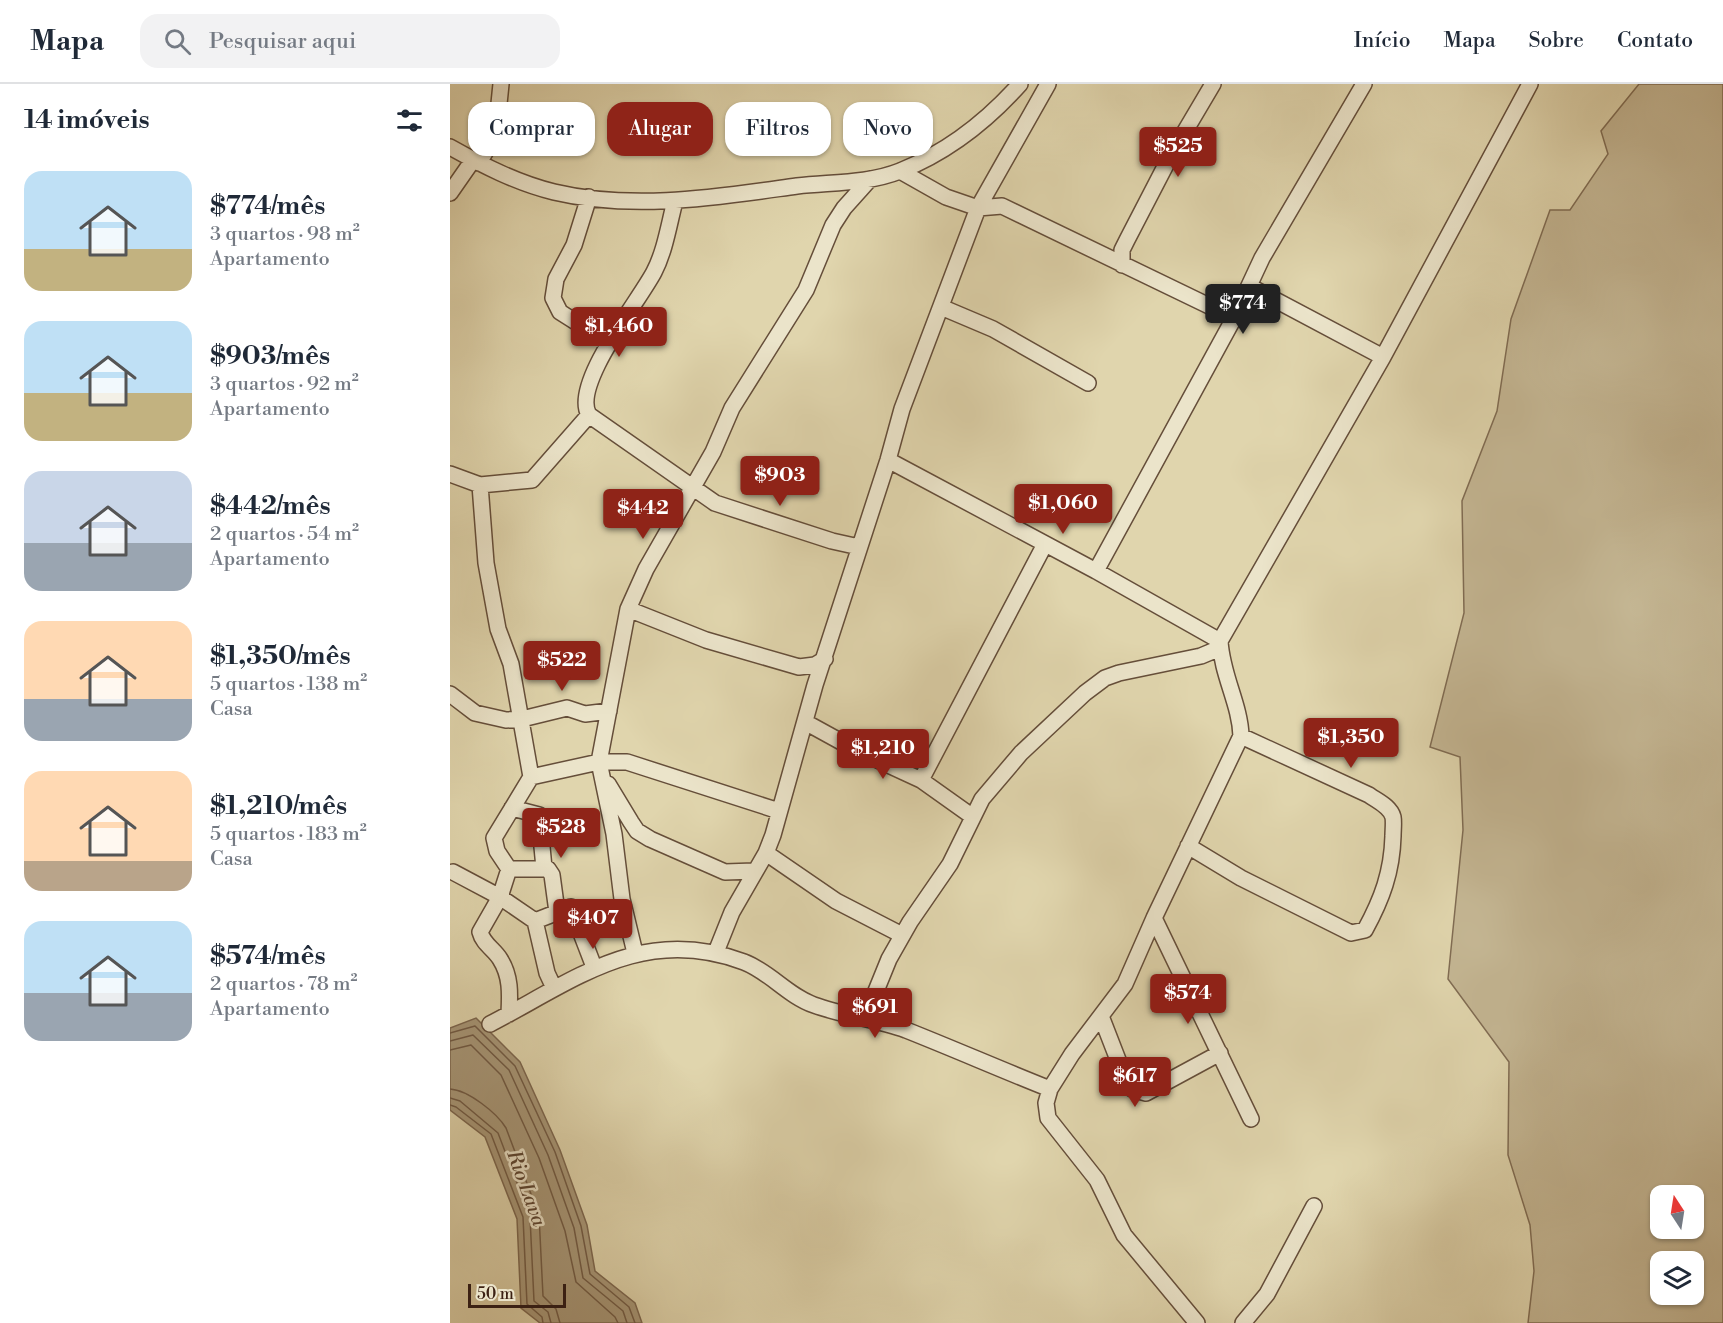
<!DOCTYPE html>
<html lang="pt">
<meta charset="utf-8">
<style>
body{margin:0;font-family:"Libre Bodoni",serif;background:#f2f2f3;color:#1f2937;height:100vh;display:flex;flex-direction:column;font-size:22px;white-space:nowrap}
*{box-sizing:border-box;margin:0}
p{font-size:20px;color:#747a83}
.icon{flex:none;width:33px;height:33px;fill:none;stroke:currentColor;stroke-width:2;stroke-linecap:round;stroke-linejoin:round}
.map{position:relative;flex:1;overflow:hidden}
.drawer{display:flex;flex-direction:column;background:#fff;width:450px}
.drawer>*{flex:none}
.hud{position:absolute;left:18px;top:18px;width:570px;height:54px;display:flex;gap:12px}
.needle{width:39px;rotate:348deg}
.buttons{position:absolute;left:1200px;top:1101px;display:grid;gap:12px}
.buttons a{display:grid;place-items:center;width:54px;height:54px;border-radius:12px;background:#fff;box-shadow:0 2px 4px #0004;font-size:30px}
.scale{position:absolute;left:18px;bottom:15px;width:98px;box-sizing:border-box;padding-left:6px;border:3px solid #3c2113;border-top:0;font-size:16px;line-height:21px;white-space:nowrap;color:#3c2113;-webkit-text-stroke:4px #ebe4ca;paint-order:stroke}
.price{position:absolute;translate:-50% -51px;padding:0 14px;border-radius:6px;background:#8f2418;color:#fff;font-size:20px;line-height:39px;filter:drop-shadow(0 2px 3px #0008)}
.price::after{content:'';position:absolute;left:50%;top:36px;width:18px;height:14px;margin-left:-9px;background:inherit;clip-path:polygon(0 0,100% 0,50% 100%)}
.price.current{background:#222;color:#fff}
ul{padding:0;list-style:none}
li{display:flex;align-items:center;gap:18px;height:150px;padding:0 24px}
li span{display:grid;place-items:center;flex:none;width:168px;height:120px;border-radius:18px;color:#555}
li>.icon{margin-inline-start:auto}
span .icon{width:72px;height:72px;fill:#fffc;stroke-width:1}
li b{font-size:26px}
h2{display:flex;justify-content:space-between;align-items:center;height:72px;padding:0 24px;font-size:26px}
.tag{padding:0 21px;border-radius:18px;background:#fff;box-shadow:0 2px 4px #0004;font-size:21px;line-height:54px}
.tag.current{background:#8f2418;color:#fff}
header{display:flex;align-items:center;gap:36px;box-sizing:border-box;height:84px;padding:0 30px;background:#fff;border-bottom:2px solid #e0e1e3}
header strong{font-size:28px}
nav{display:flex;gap:33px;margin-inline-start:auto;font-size:21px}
.search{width:420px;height:54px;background:#f2f2f3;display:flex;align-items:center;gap:15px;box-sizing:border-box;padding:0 21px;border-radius:18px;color:#747a83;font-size:22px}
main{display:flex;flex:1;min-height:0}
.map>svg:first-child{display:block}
.green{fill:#c4b693;stroke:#806c53;stroke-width:1.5;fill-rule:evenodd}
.water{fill:#a89879;stroke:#7d6850;stroke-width:1.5}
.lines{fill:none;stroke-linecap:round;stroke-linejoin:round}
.shore{stroke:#725c46;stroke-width:1.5}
.street-casing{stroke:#654e3a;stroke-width:18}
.street{stroke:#ebe4ca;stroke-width:15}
.labels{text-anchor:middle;stroke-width:5;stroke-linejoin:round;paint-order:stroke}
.water-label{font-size:20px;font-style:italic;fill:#5c4532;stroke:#ebe4ca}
</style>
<header>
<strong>Mapa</strong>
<div class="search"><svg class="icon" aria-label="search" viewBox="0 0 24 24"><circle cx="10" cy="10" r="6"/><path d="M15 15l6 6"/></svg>Pesquisar aqui</div>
<nav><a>Início</a><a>Mapa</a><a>Sobre</a><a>Contato</a></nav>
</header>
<main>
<section class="drawer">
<h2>14 imóveis<svg class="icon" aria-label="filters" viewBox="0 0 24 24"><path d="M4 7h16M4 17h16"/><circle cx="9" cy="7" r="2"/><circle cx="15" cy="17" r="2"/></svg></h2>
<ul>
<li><span style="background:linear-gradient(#bfe0f5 65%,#c2b280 0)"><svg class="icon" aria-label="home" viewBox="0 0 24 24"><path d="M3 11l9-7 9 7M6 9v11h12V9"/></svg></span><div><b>$774/mês</b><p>3 quartos · 98 m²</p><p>Apartamento</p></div></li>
<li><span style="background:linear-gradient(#bfe0f5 60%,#c2b280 0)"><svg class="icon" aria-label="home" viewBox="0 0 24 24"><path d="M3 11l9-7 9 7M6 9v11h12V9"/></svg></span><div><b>$903/mês</b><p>3 quartos · 92 m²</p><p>Apartamento</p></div></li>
<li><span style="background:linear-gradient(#c9d6e8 60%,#9aa5b1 0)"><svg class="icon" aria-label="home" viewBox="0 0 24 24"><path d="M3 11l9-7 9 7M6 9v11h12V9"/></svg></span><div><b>$442/mês</b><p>2 quartos · 54 m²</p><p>Apartamento</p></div></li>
<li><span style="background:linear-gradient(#ffd9b3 65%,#9aa5b1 0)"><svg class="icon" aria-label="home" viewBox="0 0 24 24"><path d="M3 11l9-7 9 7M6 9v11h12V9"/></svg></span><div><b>$1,350/mês</b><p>5 quartos · 138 m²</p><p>Casa</p></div></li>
<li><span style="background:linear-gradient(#ffd9b3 75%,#b9a48a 0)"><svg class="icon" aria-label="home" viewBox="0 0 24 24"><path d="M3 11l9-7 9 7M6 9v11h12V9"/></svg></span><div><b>$1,210/mês</b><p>5 quartos · 183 m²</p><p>Casa</p></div></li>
<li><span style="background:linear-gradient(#bfe0f5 60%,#9aa5b1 0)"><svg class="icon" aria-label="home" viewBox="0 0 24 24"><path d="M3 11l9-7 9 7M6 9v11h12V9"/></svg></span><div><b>$574/mês</b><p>2 quartos · 78 m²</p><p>Apartamento</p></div></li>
</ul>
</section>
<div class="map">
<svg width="1273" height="1239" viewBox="0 0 1273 1239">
<rect width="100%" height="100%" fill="#e0d5ad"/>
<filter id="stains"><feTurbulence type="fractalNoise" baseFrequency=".00333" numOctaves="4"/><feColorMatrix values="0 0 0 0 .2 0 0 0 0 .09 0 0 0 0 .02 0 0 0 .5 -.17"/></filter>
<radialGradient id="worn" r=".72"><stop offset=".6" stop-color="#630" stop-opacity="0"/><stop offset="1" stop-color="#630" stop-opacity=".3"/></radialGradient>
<path class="green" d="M1189 0H1273V1239H1078L1084 1187 1080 1141 1058 1071 1059 978 998 895 1013 746 1010 673 980 663 1014 529 1012 417 1047 327 1061 235 1100 126H1120L1158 70 1151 47ZM1210 1112H1244V1144H1210ZM1210 1178H1244V1210H1210Z"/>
<path class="water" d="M26 934 70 978 110 1066 137 1141 145 1187 185 1219 192 1239H90L71 1224 67 1135 35 1053 0 1026V944Z"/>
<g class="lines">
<path class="shore" d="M0 949 25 942 65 982 105 1068 131 1142 140 1190 179 1223 185 1239
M0 957 23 951 59 986 98 1071 124 1144 133 1194 173 1227 177 1239
M0 966 21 961 51 991 89 1074 115 1147 126 1198 165 1233 168 1239
M0 1005C18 1006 47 1029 56 1044L89 1131 93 1212 106 1225 110 1239
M0 1014 10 1017 48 1049 80 1133 84 1217 98 1228 101 1239
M0 1021 6 1023 41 1050 73 1133 77 1220 92 1233 93 1239"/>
<g class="street-casing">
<path id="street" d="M0 63C32 81 67 99 104 108 184 127 267 113 347 102 382 98 417 100 450 87 498 68 536 38 570 0
M29 79 46 49 51 0
M450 87 496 113 528 124 552 122 784 234
M0 109 23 76
M139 113 124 161 106 195 103 214 110 228 159 259
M225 117C219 140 215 167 204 188 189 217 121 301 139 331L265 419 382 457 409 463
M672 181V166L677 156 721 71 763 0
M799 202 933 273
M491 223 543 245 638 299
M438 376 646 487 770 557
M0 390 30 401 82 396 139 331
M30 401 36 479 48 545 61 580 81 693 44 754 47 767 59 785 50 813 30 848C33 860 44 865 50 875 61 892 60 910 59 930
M646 487 784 234 812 174 914 0
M178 525 256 556 349 583 365 581 375 575
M0 610 25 629 56 636 72 635 117 624 135 630 159 627
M355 638 406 666 471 696 523 733
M81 693 149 678H177L329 727
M471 696 595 460
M158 700 181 738 187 747 200 755 275 788 304 787
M62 724 89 731 94 784
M738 762 791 794 901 849 915 846C932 815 942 788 943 752 943 746 944 738 943 733 940 722 927 717 919 711L791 652
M316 769 386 817 452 851
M59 785H98L102 791 107 828
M3 788 50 813 85 837 97 889 104 904
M704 834 801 1035
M85 837 121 823 144 883
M266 868 282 828 316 769 323 751 365 601 438 376 452 325 528 124 598 0
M185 869 172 815 164 750 149 678 178 525 196 485 263 368 282 324 356 206 383 141 394 124 420 95
M651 932 677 999 682 1005 696 1009 770 969
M415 934 439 875 460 838 500 780 532 715 571 669 635 609 655 594 669 589 751 572 770 564
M40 940C125 896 192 840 294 878 320 888 338 912 364 921 394 932 426 935 456 946 504 965 552 986 600 1005
M747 1239 674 1151 647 1096 598 1034 596 1019 600 1005 622 970 675 900 704 834 791 652C790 620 772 592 770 557L933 273 1080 0
M793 1239 817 1210 864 1122"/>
</g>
<use href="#street" class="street"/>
</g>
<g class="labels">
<g class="water-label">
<text transform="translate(77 1104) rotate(70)" y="7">Rio Lava</text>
</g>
</g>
<rect width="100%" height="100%" filter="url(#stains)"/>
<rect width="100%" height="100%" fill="url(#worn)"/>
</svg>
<div class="buttons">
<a><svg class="needle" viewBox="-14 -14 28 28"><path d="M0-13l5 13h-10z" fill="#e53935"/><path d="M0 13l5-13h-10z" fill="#747a83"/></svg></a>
<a><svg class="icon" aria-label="layers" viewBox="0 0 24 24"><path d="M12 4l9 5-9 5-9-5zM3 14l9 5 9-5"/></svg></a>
</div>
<div class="scale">50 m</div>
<b class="price" style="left:728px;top:94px">$525</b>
<b class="price current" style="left:793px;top:251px">$774</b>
<b class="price" style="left:169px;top:274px">$1,460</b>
<b class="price" style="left:330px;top:423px">$903</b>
<b class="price" style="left:613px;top:451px">$1,060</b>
<b class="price" style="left:193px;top:456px">$442</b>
<b class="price" style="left:112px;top:608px">$522</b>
<b class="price" style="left:901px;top:685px">$1,350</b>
<b class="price" style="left:433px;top:696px">$1,210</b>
<b class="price" style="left:111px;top:775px">$528</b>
<b class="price" style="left:143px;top:866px">$407</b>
<b class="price" style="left:738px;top:941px">$574</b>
<b class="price" style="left:425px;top:955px">$691</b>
<b class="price" style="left:685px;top:1024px">$617</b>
<div class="hud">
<a class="tag">Comprar</a>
<a class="tag current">Alugar</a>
<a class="tag">Filtros</a>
<a class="tag">Novo</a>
</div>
</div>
</main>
